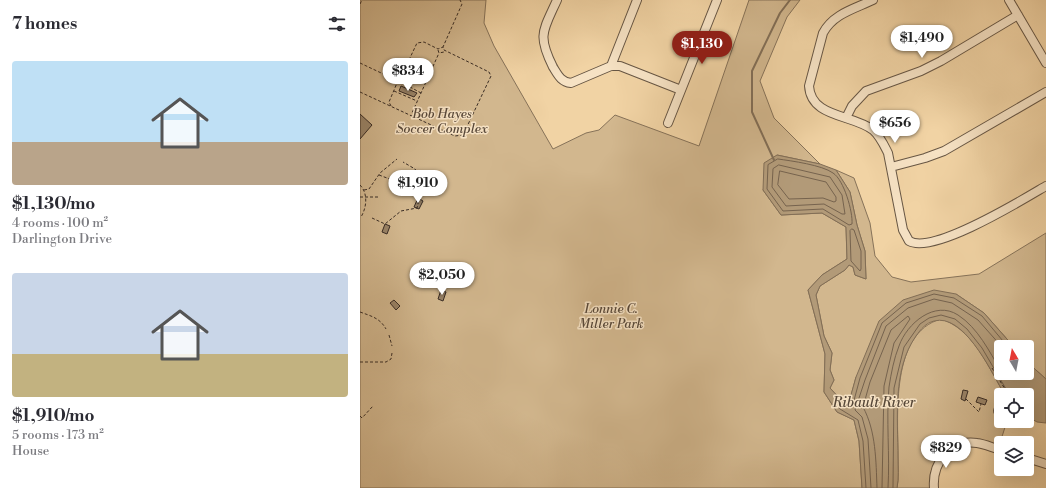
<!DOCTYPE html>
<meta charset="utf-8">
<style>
body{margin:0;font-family:"Libre Bodoni",serif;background:#f7f7f7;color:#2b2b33;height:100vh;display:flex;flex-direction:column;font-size:15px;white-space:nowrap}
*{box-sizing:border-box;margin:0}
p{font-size:13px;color:#7c7c81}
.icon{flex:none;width:22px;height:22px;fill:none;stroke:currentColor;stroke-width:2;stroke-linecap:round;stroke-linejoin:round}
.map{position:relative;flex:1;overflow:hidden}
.sheet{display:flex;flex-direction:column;background:#fff;width:360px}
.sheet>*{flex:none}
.needle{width:26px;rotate:350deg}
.tools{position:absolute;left:634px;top:340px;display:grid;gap:8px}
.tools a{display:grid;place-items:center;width:40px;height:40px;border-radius:4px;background:#fff;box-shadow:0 4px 16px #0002;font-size:20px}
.price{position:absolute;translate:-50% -34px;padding:0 9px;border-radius:14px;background:#fff;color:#222;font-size:13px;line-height:26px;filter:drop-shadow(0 1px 2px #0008)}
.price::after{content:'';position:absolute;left:50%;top:24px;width:12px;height:9px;margin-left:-6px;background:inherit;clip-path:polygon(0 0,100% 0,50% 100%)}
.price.active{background:#8f2418;color:#fff}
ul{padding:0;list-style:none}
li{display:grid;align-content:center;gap:8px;height:212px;padding:0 12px}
li span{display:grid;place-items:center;height:124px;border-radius:4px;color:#555}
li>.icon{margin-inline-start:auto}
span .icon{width:72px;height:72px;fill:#fffc;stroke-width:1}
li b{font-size:17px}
h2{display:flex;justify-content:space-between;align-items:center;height:48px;padding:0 12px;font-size:17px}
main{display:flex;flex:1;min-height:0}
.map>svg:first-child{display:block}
.green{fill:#d2b78e;stroke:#867259}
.water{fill:#b29a78;stroke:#826e56}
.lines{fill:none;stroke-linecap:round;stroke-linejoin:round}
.shore{stroke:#76634e;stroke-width:1}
.stream{stroke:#826e56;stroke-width:2}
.building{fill:#998367;stroke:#392c24}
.minor-casing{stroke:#675644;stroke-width:10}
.path{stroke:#392c24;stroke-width:1;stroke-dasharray:3 2;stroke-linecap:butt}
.minor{stroke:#f6e2c4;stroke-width:8}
.labels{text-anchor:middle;stroke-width:3;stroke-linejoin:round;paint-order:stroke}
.park-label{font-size:13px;font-style:italic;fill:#584839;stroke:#f6e2c4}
.water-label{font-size:14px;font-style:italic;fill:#574839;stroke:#f6e2c4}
</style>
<main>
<section class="sheet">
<h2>7 homes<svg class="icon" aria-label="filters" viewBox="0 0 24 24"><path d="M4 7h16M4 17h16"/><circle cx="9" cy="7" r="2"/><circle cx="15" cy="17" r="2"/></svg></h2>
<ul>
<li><span style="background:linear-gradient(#bfe0f5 65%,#b9a48a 0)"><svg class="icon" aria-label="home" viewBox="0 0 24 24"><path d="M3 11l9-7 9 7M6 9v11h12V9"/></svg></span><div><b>$1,130/mo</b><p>4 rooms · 100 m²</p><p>Darlington Drive</p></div></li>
<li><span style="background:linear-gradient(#c9d6e8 65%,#c2b280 0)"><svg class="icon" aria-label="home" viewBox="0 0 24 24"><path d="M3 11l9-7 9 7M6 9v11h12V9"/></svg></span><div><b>$1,910/mo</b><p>5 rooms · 173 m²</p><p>House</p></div></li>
</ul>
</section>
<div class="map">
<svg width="686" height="488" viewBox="0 0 686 488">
<rect width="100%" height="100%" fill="#f1d3a4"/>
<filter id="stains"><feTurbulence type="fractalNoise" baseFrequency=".005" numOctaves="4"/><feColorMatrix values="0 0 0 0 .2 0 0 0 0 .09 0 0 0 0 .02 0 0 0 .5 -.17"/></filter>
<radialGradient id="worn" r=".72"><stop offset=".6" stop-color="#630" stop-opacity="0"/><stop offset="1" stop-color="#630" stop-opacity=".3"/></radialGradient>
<path class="green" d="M0 0H126L124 23 134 46 193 149 226 133 239 130 255 115 339 146 389 0H440L427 17 400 81 414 118 460 164 417 155 403 190 421 215 462 213 486 227 487 259 462 275 448 290 465 354 464 392 477 412 494 420 499 441 502 488H0Z
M476 170 494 178 510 223 515 256 532 277 551 282 619 274 686 233V379L667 362V347H654L624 313 596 294 496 377 489 403 481 400 470 388 474 380 470 370 472 353 464 336 456 295 460 286 485 270 489 265 493 267 495 275 506 279 505 251 497 225 490 192Z
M581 319C612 329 627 364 642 390L636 398 641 400V421H647L639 446 591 444C576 457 569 468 570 488H537C539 478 538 467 538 457 538 416 530 333 581 319Z"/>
<path class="water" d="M417 155 460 164 476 170 490 192 497 225 505 251 506 279 495 275 493 267 489 265 485 270 460 286 456 295 464 336 472 353 470 370 474 380 470 388 481 400 489 402 496 377 519 321 543 300 574 290 596 294 624 313 654 347H641V373H667V362L686 379V423L677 422 667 416V395H641V400L636 398 642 390C630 369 603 313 574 321 566 323 561 329 556 336 532 370 538 418 538 458 538 467 539 478 537 488H502L499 441 494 420 477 412 464 392 465 354 448 290 462 275 487 259 486 227 462 213 421 215 403 190 404 163Z"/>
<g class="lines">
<path class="shore" d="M418 159C432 161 462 165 473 173 484 180 493 212 492 224L489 225 463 209 423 211 407 189 408 165Z
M419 165 470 177 482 195 485 214H482L464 204 426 206 412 187 413 169Z
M420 171 466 182 476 197V201L474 202 463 198 429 199 418 185Z
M492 229 494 230 501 251V269L500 271 491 261 490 231Z
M506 488 503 441 498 420 480 409 478 406 480 404 489 406 493 404 500 378 522 323 546 303 574 294 594 298 622 316 648 347
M511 488 508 439 502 417 495 410 505 380 526 326 548 308 574 299 592 303 618 320 642 347
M517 488C516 461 516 431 503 407L510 382 531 330 548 316 550 319 534 343 524 386 522 488
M528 488C530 455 526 420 529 387 531 374 534 358 539 346 547 323 575 300 598 315 618 328 629 351 641 371
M533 488 534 388 544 347 560 324 569 318 581 315 595 319 607 329 622 348 646 389 643 395"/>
<path class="stream" d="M414 160 392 112V71L420 13 430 0"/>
</g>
<path class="building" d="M56 61H62L65 66 63 72H57L53 67Z
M41 86 57 93 54 97 39 91Z
M0 114 12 125 0 139Z
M59 180 64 182 61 190 56 188Z
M58 198 63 201 59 209 54 207Z
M25 224 30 226 27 234 22 232Z
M81 290 86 292 83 301 78 299Z
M34 300 40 306 36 310 30 303Z
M603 390 608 391 605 401 601 399Z
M618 397 627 400 625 405 616 402Z"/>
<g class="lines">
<g class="minor-casing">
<path id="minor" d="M197 0C183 31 177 35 193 67 198 75 201 82 211 83L251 66H260L321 90
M513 0C494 9 473 14 463 33L449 86C451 118 492 114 513 130 520 136 524 145 528 153L543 230 549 241C573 255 662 200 686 186
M649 0 686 63
M251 66 277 0
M486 118 492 106 506 91 561 71 581 61 658 15
M308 123 357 0
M531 167 565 158 584 151 686 92
M638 411 641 402
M667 458 686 464
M574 488C572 463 590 439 617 443 625 444 633 448 641 450"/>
</g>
<path class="path" d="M0 4 2 0
M78 50 79 53 84 52
M48 61 70 72
M0 63 36 80 40 79 57 43 64 42 78 49 83 47
M36 80 37 83 41 82 40 79
M41 82 61 93
M34 91 57 101
M0 92 95 136 103 135 131 76 129 72 84 50 83 47 102 4 100 0
M31 106 29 102 37 83
M55 116 52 113 79 53
M19 175 35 181
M0 185C8 193 7 207 1 217
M4 190 9 189 20 173 37 159
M0 197H20
M12 218 25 224 41 211 57 208C60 198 58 190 62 181L55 169 43 162
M0 312C11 316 20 318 26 329
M29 335 32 346
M0 362H26L31 359 32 353
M632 368 645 389 640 395
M606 399 619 412 621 404
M0 416 2 418 13 406"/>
<use href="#minor" class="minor"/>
</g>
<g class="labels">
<g class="park-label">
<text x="82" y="118">Bob Hayes<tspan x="82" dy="15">Soccer Complex</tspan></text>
<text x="251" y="313">Lonnie C.<tspan x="251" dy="15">Miller Park</tspan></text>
</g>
<g class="water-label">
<text x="514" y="407">Ribault River</text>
</g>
</g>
<rect width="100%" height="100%" filter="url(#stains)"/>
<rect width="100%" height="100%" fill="url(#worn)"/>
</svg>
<div class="tools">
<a><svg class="needle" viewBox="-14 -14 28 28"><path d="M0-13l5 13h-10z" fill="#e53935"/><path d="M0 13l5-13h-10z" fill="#7c7c81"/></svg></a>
<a><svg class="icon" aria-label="locate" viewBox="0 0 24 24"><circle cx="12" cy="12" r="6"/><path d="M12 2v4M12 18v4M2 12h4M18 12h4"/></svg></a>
<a><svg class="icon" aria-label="layers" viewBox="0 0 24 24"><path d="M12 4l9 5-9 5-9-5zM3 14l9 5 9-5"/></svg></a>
</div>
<b class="price" style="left:562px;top:59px">$1,490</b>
<b class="price active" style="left:342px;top:65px">$1,130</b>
<b class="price" style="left:48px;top:92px">$834</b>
<b class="price" style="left:535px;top:144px">$656</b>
<b class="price" style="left:58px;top:204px">$1,910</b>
<b class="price" style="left:82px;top:296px">$2,050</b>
<b class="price" style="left:586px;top:469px">$829</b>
</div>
</main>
